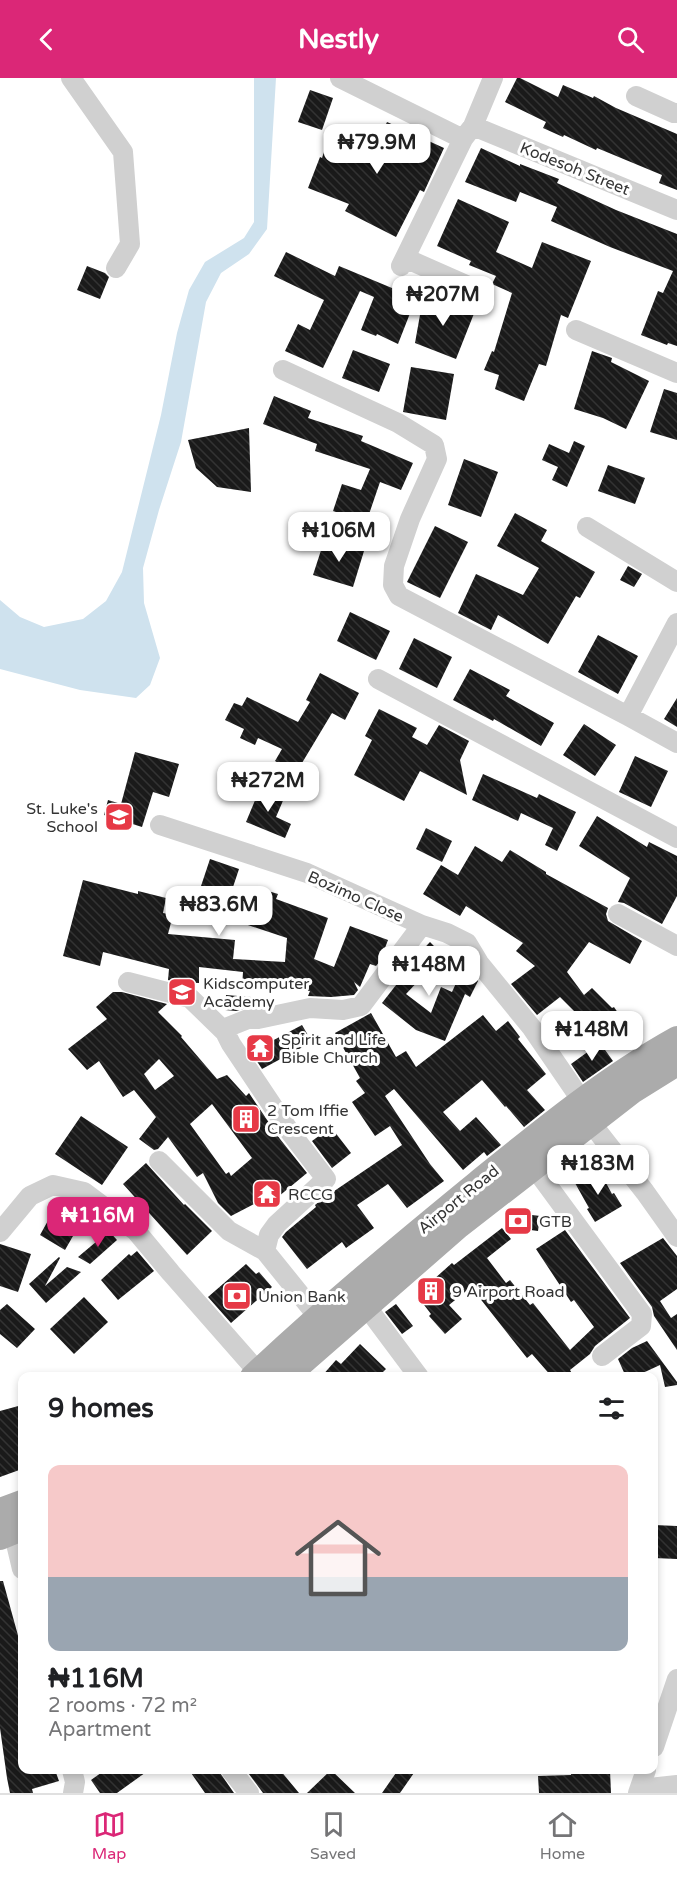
<!DOCTYPE html>
<meta charset="utf-8">
<style>
body{margin:0;font-family:"Varela Round",sans-serif;background:#f6f6f6;color:#202124;height:100vh;display:flex;flex-direction:column;font-size:22px;white-space:nowrap}
*{box-sizing:border-box;margin:0}
p{font-size:20px;color:#757577}
.icon{flex:none;width:33px;height:33px;fill:none;stroke:currentColor;stroke-width:2;stroke-linecap:round;stroke-linejoin:round}
.map{position:relative;flex:1;overflow:hidden}
.details{position:absolute;left:18px;top:1294px;width:640px;height:402px;display:flex;flex-direction:column;background:#fff;border-radius:12px;box-shadow:0 3px 9px #0003}
.details>*{flex:none}
.price{position:absolute;translate:-50% -51px;padding:0 14px;border-radius:12px;background:#fff;color:#222;font-size:20px;line-height:39px;filter:drop-shadow(0 2px 3px #0008)}
.price::after{content:'';position:absolute;left:50%;top:36px;width:18px;height:14px;margin-left:-9px;background:inherit;clip-path:polygon(0 0,100% 0,50% 100%)}
.price.selected{background:#db2777;color:#fff}
ul{padding:0;list-style:none}
li{display:grid;align-content:center;gap:12px;height:318px;padding:0 30px}
li span{display:grid;place-items:center;height:186px;border-radius:12px;color:#555}
li>.icon{margin-inline-start:auto}
span .icon{width:108px;height:108px;fill:#fffc;stroke-width:1}
li b{font-size:26px}
h2{display:flex;justify-content:space-between;align-items:center;height:72px;padding:0 30px;font-size:26px}
header{display:flex;justify-content:space-between;align-items:center;height:78px;padding:0 30px;background:#db2777;color:#fff;font-size:27px;font-weight:800}
.dock{display:flex;justify-content:space-around;align-items:center;height:84px;border-top:2px solid #e0e0e0;background:#fff;font-size:16px;color:#757577}
.dock a{display:grid;justify-items:center;gap:3px}
.dock .selected{color:#db2777}
.map>svg:first-child{display:block}
.water{fill:#cfe2ee}
.building{fill:url(#building-back-hatch);fill-rule:evenodd}
.lines{fill:none;stroke-linecap:round;stroke-linejoin:round}
.minor{stroke:#d0d0d0;stroke-width:20}
.major{stroke:#ababab;stroke-width:26}
.labels{text-anchor:middle;stroke-width:6;stroke-linejoin:round;paint-order:stroke}
.street-label{font-size:16px;fill:#333;stroke:#fff}
.poi-label{font-size:16px;fill:#333;stroke:#fff;text-anchor:start}
</style>
<header><svg class="icon" aria-label="back" viewBox="0 0 24 24"><path d="M15 5l-7 7 7 7"/></svg>Nestly<svg class="icon" aria-label="search" viewBox="0 0 24 24"><circle cx="10" cy="10" r="6"/><path d="M15 15l6 6"/></svg></header>
<div class="map">
<svg width="677" height="1715" viewBox="0 0 677 1715">
<defs>
<pattern id="building-back-hatch" width="6" height="6" patternUnits="userSpaceOnUse" patternTransform="scale(1.5)"><rect width="6" height="6" fill="#1a1a1a"/><path d="M-1 5l2 2M0 0l6 6M5-1l2 2" fill="none" stroke="#333"/></pattern>
</defs>
<rect width="100%" height="100%" fill="#fff"/>
<path class="water" d="M254 0H276L267 151 249 176 221 195 206 224 181 364 159 432 143 490 144 525 160 580 150 607 136 620 80 612 0 591V522L20 539 44 549 83 541 106 523 122 494 161 337 177 255 189 212 205 184 244 160 254 144Z"/>
<path class="building" d="M517 0H520L558 19 563 7 593 20 594 18 616 30 677 56V112L659 105 662 97 597 70 596 72 564 57 563 59 543 50 546 44 505 24Z
M310 12 333 20 322 52 298 44Z
M387 44 444 70 424 114 420 112 396 159 345 133 349 126 308 110 320 79 322 80 330 56 344 60 345 59 375 70Z
M481 70 520 88V86L559 101 557 105 616 132 677 156V268L668 265 667 267 641 257 658 213 663 215 673 193 610 169 551 143 557 129 520 114 516 124 465 104Z
M458 121 509 144 496 174 532 190 542 164 591 183 568 240 561 237 546 288 539 286 524 323 495 311 499 297 484 292 492 273 494 274 512 215 492 206 496 198 469 187 471 183 437 168Z
M286 174 335 198 339 188 416 220 398 266 377 256 376 258 361 252 374 219 360 213 323 290 285 273 298 246 310 252 324 222 274 198Z
M87 188 105 195 109 199 100 221 77 212Z
M423 220 448 231 451 224 475 233 456 281 415 265Z
M353 272 390 286 379 314 342 300Z
M592 273 612 280 611 284 649 303 626 351 603 340 574 331Z
M411 289 454 296 446 342 403 334Z
M664 311 677 315V362L650 354Z
M274 318 311 333 308 340 363 358 361 363 413 385 401 412 380 404 366 445 333 433 342 406 361 412 370 391 315 373 317 366 263 346Z
M249 350 251 414 217 409 196 390 188 362Z
M574 363 585 368 567 409 552 402 558 389 542 382 549 366 569 375Z
M464 381 498 394 481 439 448 427Z
M608 387 645 400 635 426 598 413Z
M515 435 547 452 541 463 595 494 580 520 576 518 548 566 498 537 491 552 458 535 476 496 523 517 539 490 497 468Z
M435 448 468 464 440 520 407 504Z
M325 460 364 473 353 509 313 497Z
M628 488 642 496 634 509 620 502Z
M350 534 390 553 376 582 337 563Z
M598 557 638 578 618 616 578 594Z
M414 560 452 579 437 610 399 591Z
M470 591 510 612 506 618 554 645 541 668 494 641 493 643 453 622Z
M320 595 359 615 345 642 332 635 296 695 275 683 282 671 258 660 255 667 240 660 244 651 225 642 234 625 242 628 247 619 298 644 310 624 306 622Z
M677 620V649L664 641Z
M379 631 417 650 412 659 427 667 439 647 469 663 460 682 467 717 420 693 404 723 354 697 372 662 365 658Z
M584 646 616 667 595 698 563 677Z
M135 674 179 686 169 719 153 714 142 749 104 737 108 722 121 726Z
M635 678 668 693 651 729 619 714Z
M483 696 537 720 539 716 576 734 557 773 545 767 553 750 521 735 518 743 472 722Z
M261 708 285 718 276 739 291 746 285 760 246 744Z
M597 738 647 769 649 764 677 778V818L662 846 624 825 618 824 630 800 579 768Z
M426 750 452 763 442 784 416 771Z
M475 768 502 784 510 772 546 794V796L608 830 606 836 608 843 642 863 630 886 589 864 567 894 584 917 592 910 612 930 614 929 629 951 605 966 589 943 586 945 560 919 537 937 511 906 535 888 516 873 523 865 466 828 460 838 423 816 441 787 458 797Z
M210 781 239 791 233 809 262 819 265 812 278 816 276 821 328 840 314 881 334 889 350 848 388 862 380 883 376 888 370 886 360 909 354 904 358 912 354 917 331 919 308 918 310 913 242 909 243 894 199 889V905L175 904 168 902 169 891 103 874 100 888 63 878 83 802 138 816V813L166 820 163 835 173 837 168 856 235 862 233 881 285 884 287 860 236 843V846L193 832Z
M430 864 443 877 406 916 431 935 441 909 452 914 462 892 474 898 478 903 470 919 465 916 445 963 416 952 382 925 407 893 404 891Z
M113 914H122L167 926 158 934 182 958 181 959 217 1001 227 997 246 1018 249 1015 280 1061 307 1095 267 1128 262 1122 231 1138 218 1125 203 1095 197 1099 168 1059 158 1071 154 1072 139 1061 156 1039 134 1012 123 1019 99 983 87 992 68 971 107 941 96 929ZM159 981 174 998 155 1012 144 996ZM212 1026 252 1080 231 1098 229 1094 226 1096 190 1046Z
M226 917 251 919 250 929 236 933 225 932Z
M371 935 396 979 406 973 416 989 483 937 496 953 508 943 520 959 518 961 546 996 527 1012 545 1032 524 1049 506 1028 505 1029 482 1002 443 1034 460 1053 476 1039 501 1067 487 1078 484 1074 463 1092 394 1011 385 1018 430 1086 444 1103 407 1130 388 1106 357 1127 374 1150 346 1170 342 1164 307 1191 282 1159 286 1154 316 1129 315 1127 321 1122 402 1067 390 1048 375 1058 352 1024 365 1015 356 1003 360 1000 335 955Z
M302 947 312 964 262 991 251 974Z
M600 965 613 983 583 1004 571 986Z
M81 1038 128 1069 102 1107 55 1076Z
M331 1049 351 1075 332 1090 312 1063Z
M146 1085 184 1127 185 1126 212 1153 187 1177 123 1106Z
M599 1092 612 1116 614 1115 622 1128 595 1144 587 1131 589 1130 575 1105Z
M60 1121 76 1124 86 1131 79 1142 81 1144 65 1172 40 1157Z
M509 1134 540 1138 538 1153 508 1149Z
M502 1150 511 1161 487 1180 506 1205 510 1202 530 1227 533 1225 570 1272 594 1249 574 1222 571 1224 536 1171 565 1152 630 1240 595 1268 590 1276 570 1292 574 1299H552L532 1276 527 1280 471 1209 449 1227 462 1241 445 1256 429 1238 431 1236 421 1223 420 1209 431 1200 433 1202 452 1185 454 1187Z
M109 1153 117 1162 90 1186 78 1179Z
M663 1160 677 1178V1211L660 1223 671 1240 677 1236V1272L654 1238 652 1229 620 1185Z
M0 1166 31 1176 18 1214 0 1208Z
M137 1173 154 1193 118 1222 101 1202 129 1176 131 1178Z
M59 1179 60 1180 45 1208 67 1189 81 1194 46 1225 29 1206Z
M246 1186 256 1196 259 1194 272 1209 231 1245 208 1219Z
M84 1219 108 1244 74 1276 50 1251Z
M7 1226 35 1251 17 1270 0 1256V1232Z
M396 1226 413 1248 402 1256 385 1234Z
M647 1263 677 1304V1307L665 1309 660 1287 634 1299H626L618 1281 632 1270Z
M360 1266 386 1291 378 1299H321L336 1282 341 1286Z
M22 1327V1365L18 1366 22 1380V1391L0 1399V1333Z
M654 1447 677 1448V1481L654 1480Z
M0 1503H3L22 1572V1692H55L59 1703 32 1711 33 1715H10L7 1700 0 1650Z
M105 1692H149L117 1715H100L91 1702Z
M189 1692H218L234 1715H205Z
M246 1692H280L299 1715H263Z
M331 1692 355 1715H307Z
M398 1692H416L400 1715H382Z
M571 1692H610L611 1715H539L538 1698 571 1697Z"/>
<g class="lines">
<path class="minor" d="M71 0 123 74 130 166 116 190
M340 0 463 61
M636 18 674 35H677
M473 48 677 132
M405 180 475 211
M401 188 463 61 473 48 493 0
M576 252 677 295
M283 292 398 345 434 367 437 381 410 441 394 488 393 507 399 518 628 638 677 665
M587 449 677 504
M378 601 677 760
M628 638 677 545
M160 747 307 795 422 847 447 855 467 865 479 885 532 950 582 1023
M618 836 677 868
M128 904 190 920 225 954 231 966 290 1054 326 1101 277 1146 269 1157 265 1173 319 1240
M225 954 228 949 248 941H258L310 930 343 932 361 928 422 847
M591 1045 645 1114 677 1159
M159 1083 229 1153 265 1173
M534 1089 642 1236 641 1248 602 1278
M0 1154 30 1118 53 1107 84 1114 136 1153 171 1195 258 1294
M366 1228 419 1299
M13 1453 22 1491
M654 1669 677 1601
M72 1692 75 1704 73 1715
M231 1692 249 1715
M640 1711 677 1707
M638 1715 646 1692"/>
<path class="major" d="M253 1299C325 1231 401 1168 478 1105 541 1054 605 1001 677 961
M285 1299 458 1148 632 1013 677 985
M0 1433 22 1425
M0 1459 22 1450"/>
</g>
<defs>
<g id="school-square" transform="scale(1.5)"><rect x="-9" y="-9" width="18" height="18" rx="4" fill="#e63946" stroke="#fff"/><path d="M0-5L7-2L0 1L-7-2ZM-4 1L0 2.5L4 1V4Q0 6-4 4Z" fill="#fff"/></g>
<g id="temple-square" transform="scale(1.5)"><rect x="-9" y="-9" width="18" height="18" rx="4" fill="#e63946" stroke="#fff"/><path d="M0-6L5-2H3V0L6.5 2.5H4V6H1.5V3h-3V6H-4V2.5H-6.5L-3 0V-2H-5Z" fill="#fff"/></g>
<g id="building-square" transform="scale(1.5)"><rect x="-9" y="-9" width="18" height="18" rx="4" fill="#e63946" stroke="#fff"/><path d="M-4-6H4V6H1V3H-1V6H-4ZM-2.5-4.3h1.7v1.8h-1.7ZM.8-4.3h1.7v1.8H.8ZM-2.5-1h1.7V.8h-1.7ZM.8-1h1.7V.8H.8Z" fill="#fff"/></g>
<g id="bank-square" transform="scale(1.5)"><rect x="-9" y="-9" width="18" height="18" rx="4" fill="#e63946" stroke="#fff"/><path d="M-6-4H6V4H-6ZM0-2.3a2.3 2.3 0 1 0 0 4.6a2.3 2.3 0 1 0 0-4.6Z" fill="#fff"/></g>
</defs>
<g fill-rule="evenodd">
<use href="#school-square" x="119" y="739"/>
<use href="#school-square" x="182" y="914"/>
<use href="#temple-square" x="260" y="970"/>
<use href="#building-square" x="246" y="1041"/>
<use href="#temple-square" x="267" y="1116"/>
<use href="#bank-square" x="518" y="1143"/>
<use href="#building-square" x="431" y="1213"/>
<use href="#bank-square" x="237" y="1218"/>
</g>
<g class="labels">
<g class="street-label">
<text transform="translate(575 90) rotate(22)" y="6">Kodesoh Street</text>
<text transform="translate(356 818) rotate(24)" y="6">Bozimo Close</text>
<text transform="translate(458 1121) rotate(-39)" y="6">Airport Road</text>
</g>
<g class="poi-label">
<text x="98" y="736" text-anchor="end">St. Luke's<tspan x="98" dy="18">School</tspan></text>
<text x="203" y="911">Kidscomputer<tspan x="203" dy="18">Academy</tspan></text>
<text x="281" y="967">Spirit and Life<tspan x="281" dy="18">Bible Church</tspan></text>
<text x="267" y="1038">2 Tom Iffie<tspan x="267" dy="18">Crescent</tspan></text>
<text x="288" y="1122">RCCG</text>
<text x="539" y="1149">GTB</text>
<text x="452" y="1219">9 Airport Road</text>
<text x="258" y="1224">Union Bank</text>
</g>
</g>
</svg>
<b class="price" style="left:377px;top:97px">₦79.9M</b>
<b class="price" style="left:443px;top:249px">₦207M</b>
<b class="price" style="left:339px;top:485px">₦106M</b>
<b class="price" style="left:268px;top:735px">₦272M</b>
<b class="price" style="left:219px;top:859px">₦83.6M</b>
<b class="price" style="left:429px;top:919px">₦148M</b>
<b class="price" style="left:592px;top:984px">₦148M</b>
<b class="price" style="left:598px;top:1118px">₦183M</b>
<b class="price selected" style="left:98px;top:1170px">₦116M</b>
<section class="details">
<h2>9 homes<svg class="icon" aria-label="filters" viewBox="0 0 24 24"><path d="M4 7h16M4 17h16"/><circle cx="9" cy="7" r="2"/><circle cx="15" cy="17" r="2"/></svg></h2>
<ul>
<li><span style="background:linear-gradient(#f6c9c9 60%,#9aa5b1 0)"><svg class="icon" aria-label="home" viewBox="0 0 24 24"><path d="M3 11l9-7 9 7M6 9v11h12V9"/></svg></span><div><b>₦116M</b><p>2 rooms · 72 m²</p><p>Apartment</p></div></li>
</ul>
</section>
</div>
<nav class="dock">
<a class="selected"><svg class="icon" aria-label="map" viewBox="0 0 24 24"><path d="M3 6l6-2 6 2 6-2v14l-6 2-6-2-6 2zM9 4v14M15 6v14"/></svg>Map</a>
<a><svg class="icon" aria-label="saved" viewBox="0 0 24 24"><path d="M7 4h10v16l-5-4-5 4z"/></svg>Saved</a>
<a><svg class="icon" aria-label="home" viewBox="0 0 24 24"><path d="M3 11l9-7 9 7M6 9v11h12V9"/></svg>Home</a>
</nav>
